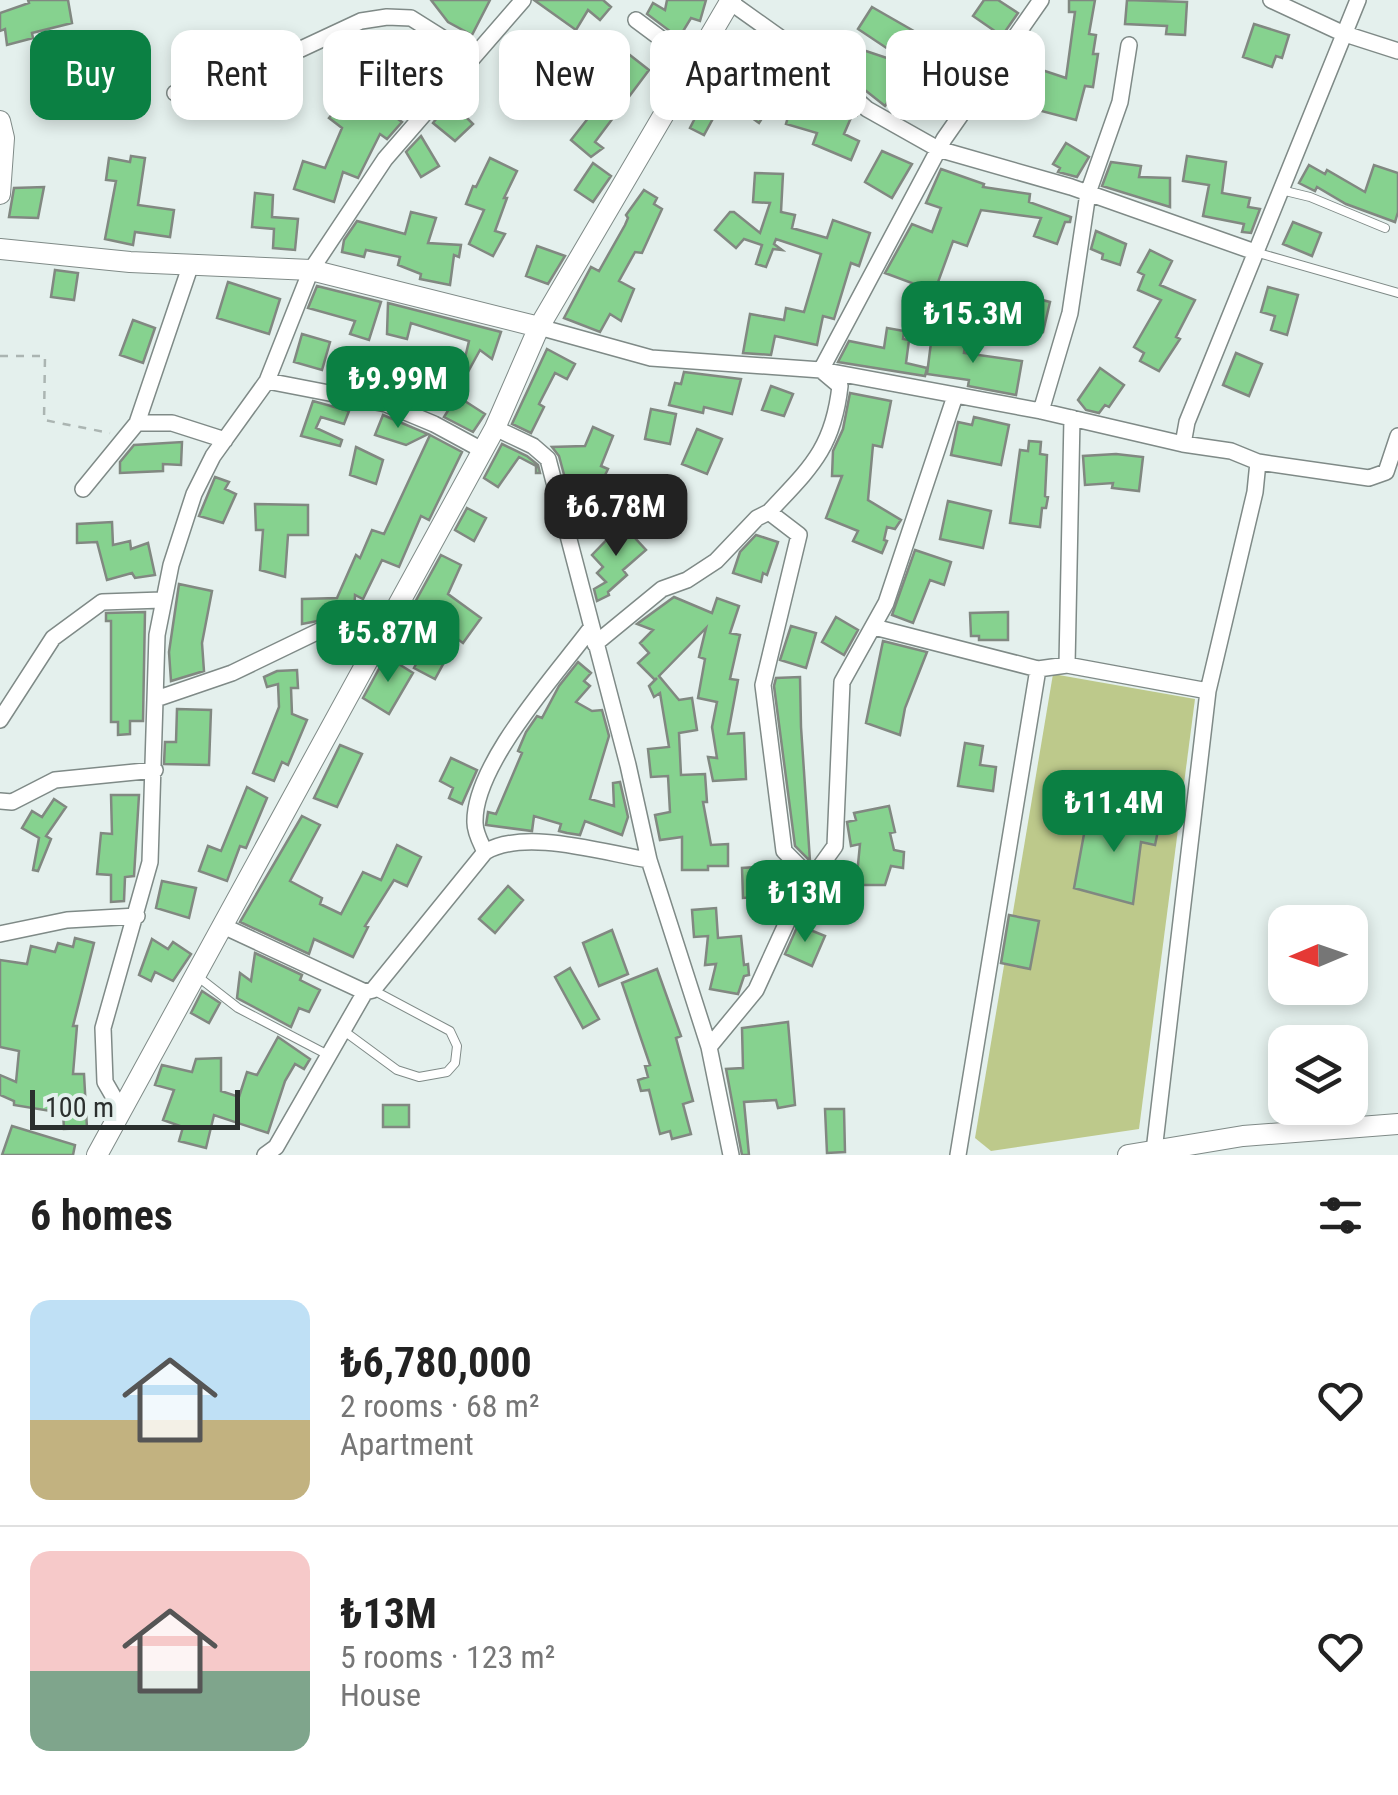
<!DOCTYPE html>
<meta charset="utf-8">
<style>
body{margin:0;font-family:"Roboto Condensed",sans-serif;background:#f2f2f2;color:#222;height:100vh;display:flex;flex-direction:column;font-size:38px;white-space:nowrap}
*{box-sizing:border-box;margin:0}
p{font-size:32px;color:#767676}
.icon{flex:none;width:55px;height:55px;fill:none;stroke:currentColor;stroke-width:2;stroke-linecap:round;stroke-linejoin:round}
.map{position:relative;height:1155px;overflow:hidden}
.details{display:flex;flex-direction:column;background:#fff;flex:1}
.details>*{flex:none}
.guide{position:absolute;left:30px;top:30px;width:1340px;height:90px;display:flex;gap:20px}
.needle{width:65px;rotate:268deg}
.fabs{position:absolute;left:1268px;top:905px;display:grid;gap:20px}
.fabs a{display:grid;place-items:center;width:100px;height:100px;border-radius:20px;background:#fff;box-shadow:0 5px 15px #0003;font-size:50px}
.scale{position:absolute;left:30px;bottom:25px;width:210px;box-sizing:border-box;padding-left:10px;border:5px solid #2b2f2e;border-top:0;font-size:28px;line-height:35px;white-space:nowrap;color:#2b2f2e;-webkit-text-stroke:8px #e4f0ed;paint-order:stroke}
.price{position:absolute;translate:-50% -85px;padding:0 22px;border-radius:20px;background:#0b8043;color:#fff;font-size:32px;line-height:65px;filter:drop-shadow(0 2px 5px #0008)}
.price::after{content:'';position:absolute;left:50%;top:60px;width:30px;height:22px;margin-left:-15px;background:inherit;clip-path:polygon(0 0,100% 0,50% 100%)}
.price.current{background:#222;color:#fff}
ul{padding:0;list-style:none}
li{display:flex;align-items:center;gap:30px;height:250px;padding:0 30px}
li+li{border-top:2px solid #e0e0e0}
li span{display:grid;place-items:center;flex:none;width:280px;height:200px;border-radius:20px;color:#555}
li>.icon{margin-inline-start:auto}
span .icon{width:120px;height:120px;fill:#fffc;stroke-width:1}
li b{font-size:42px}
h2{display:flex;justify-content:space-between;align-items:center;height:120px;padding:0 30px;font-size:42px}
.pill{padding:0 35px;border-radius:20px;background:#fff;box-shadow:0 5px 15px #0003;font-size:35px;line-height:90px}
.pill.current{background:#0b8043;color:#fff}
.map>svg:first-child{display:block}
.green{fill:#bdc98b}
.building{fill:#86d28f;stroke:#818881;stroke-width:2.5}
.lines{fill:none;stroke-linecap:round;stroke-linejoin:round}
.lane-casing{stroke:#7f8a87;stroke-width:10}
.street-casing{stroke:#7f8a87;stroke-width:18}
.secondary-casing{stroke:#7f8a87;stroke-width:22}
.path{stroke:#abb5b2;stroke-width:2.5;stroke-dasharray:8 8;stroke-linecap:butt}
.lane{stroke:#fff;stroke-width:8}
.street{stroke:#fff;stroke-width:15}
.secondary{stroke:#fff;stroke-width:20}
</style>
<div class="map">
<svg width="1398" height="1155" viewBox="0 0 1398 1155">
<rect width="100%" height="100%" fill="#e4f0ed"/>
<path class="green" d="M1053 674 1195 699 1139 1129 991 1151 975 1138Z"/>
<path class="building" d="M28 0H68L72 23 32 33 33 38 7 45 5 29 0 31V13L29 3Z
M431 0H490L472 35 448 22Z
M534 0H603L611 7 600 20 588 10 576 30Z
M667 0H706L700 21 691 18 679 38 647 14 653 3 665 10Z
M984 0H998L1018 13 1002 36 973 16Z
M1069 0H1095L1089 34 1096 35 1093 54H1098L1093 87 1085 86 1076 120 1038 110V112L1012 108 1008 113 1001 108 998 113 988 106 1000 90 1008 95 1021 63 1066 78 1075 12H1069Z
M1127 0 1187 2 1185 35 1166 34 1167 26 1125 24Z
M872 7 926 38 955 60 959 46 987 54 985 61 965 89 968 85 933 75 926 84 908 71 912 65 858 29Z
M1254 24 1289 35 1282 58 1276 56 1272 67 1243 57Z
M827 38 905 64 896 90 885 106 846 75 848 67 830 61 822 54Z
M388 40H399V74L408 75V103L394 92 403 107H381L402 122 387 139 380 134 358 178 343 172 334 202 294 189 303 161 325 168 342 128 329 118 337 108 347 116 363 93 380 106 381 81 372 74H381V70L388 74Z
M576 41 596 58 600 49 612 55 617 45 649 70 595 142 603 148 591 157 571 140 593 112 578 99 588 87 558 61Z
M334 46H351V85H338V78H329V48Z
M768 58 791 73 759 123 738 108Z
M697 86 723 100 704 135 690 128 694 120 682 114Z
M796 89 816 95 812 108 831 116 838 98 858 116 853 113 844 134 859 141 851 160 813 144 817 133 786 124Z
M450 101 473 124 455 141 433 123Z
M421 136 439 166 421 177 406 152Z
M1066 143 1089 157 1077 177 1058 172 1060 168 1053 164Z
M882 151 912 164 892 198 865 182Z
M131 156 145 158 138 205 174 210 170 237 135 232 133 245 105 239 116 181 106 180 109 158 130 162Z
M1187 156 1226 162 1222 193 1250 198 1248 207 1260 209 1251 233 1242 232 1244 224 1203 216 1209 185 1183 181Z
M490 158 517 171 504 198H507L495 231 505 234 493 256 469 244 484 210 466 204 473 186 476 187Z
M1111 162 1141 166 1139 177 1170 178V207L1102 186Z
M593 163 611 176 593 202 575 190Z
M1309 165 1325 174 1327 170 1365 192 1374 165 1398 173V212L1395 222 1346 204 1317 187 1315 191 1299 183Z
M941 169 984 184 983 187 1030 194 1029 202 1071 217 1070 222H1065L1057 244 1034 236 1041 218 981 210 967 246 953 241 938 282 943 283 938 311 908 305 912 283 885 273 912 224 932 232 941 208 926 203Z
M755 173 783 174 781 212 795 215 792 228 827 238 833 220 870 233 859 266 851 263 834 319 823 316 817 345 775 336 771 355 743 353 750 314 784 320 786 308 804 312 821 254 776 239 774 244 782 250 773 249 766 267 756 264 762 245 744 239 736 248 715 230 730 212H734L760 233 770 203 753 202Z
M44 187 38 218 9 217 14 188Z
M644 190 657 198 654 204 662 209 642 253 635 252 619 281 634 289 621 321 610 314 600 332 564 318 591 267 599 271 625 225 628 218 626 215Z
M255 193 273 195 272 217 298 219 295 250 273 248 274 229 252 227Z
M411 212 436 218 428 243 461 245 459 257 454 255 450 285 420 279 421 274 398 265 400 257 366 250 364 257 342 252 344 240 357 221 405 234Z
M1293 222 1321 233 1312 256 1283 244Z
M1096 231 1126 244 1120 265 1102 259 1103 254 1091 249Z
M537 246 565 256 548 284 526 276Z
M1150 250 1172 261 1160 285 1195 300 1176 337 1180 339 1159 371 1140 361 1144 353 1134 347 1161 300 1138 290 1144 275 1138 272Z
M55 270 78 273 74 300 51 297Z
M228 282 280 299 269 334 217 318Z
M317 286 381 302 369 340 350 334 355 321 308 308Z
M1268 287 1298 295 1287 335 1271 330 1275 316 1261 312Z
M1019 294 1050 302 1043 332 1012 325Z
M388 303 501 332 492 359 480 350 463 381 460 379 469 341 411 323 407 339 387 334Z
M133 320 155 328 143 363 120 355Z
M887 328 904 331 903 339 909 340 906 363 927 368 925 376 838 362 849 341 884 348Z
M302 334 330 342 322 370 294 362Z
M932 335 966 340 964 353 1022 361 1016 395 968 386 969 380 927 374Z
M547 349 575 364 567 379 555 373 539 404 544 407 531 433 512 424Z
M1236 353 1262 364 1249 396 1223 385Z
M387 357H409L408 380H403L399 397 369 389 371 380 386 383Z
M1100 368 1124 385 1109 407 1105 405 1099 413 1086 410 1078 400Z
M684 372 741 379 732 414 704 407 703 413 669 405 675 383 681 384Z
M771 386 793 394 784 416 762 410Z
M850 393 891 401 882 447 873 445 868 500 901 520 895 529 887 527 884 540 887 541 882 553 853 541 858 531 826 518 842 476H832L833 451 843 429Z
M457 396 485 414 473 432 444 417Z
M313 401 349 411 344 424 321 417 316 428 342 440 340 446 301 436Z
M651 409 676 414 670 444 645 439Z
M383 415 428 434 406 445 375 435Z
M974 417 1009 425 1001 465 951 455 958 422 972 425Z
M593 427 613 436 601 466 608 469 592 502 570 490 575 480 566 482 559 456 552 447 585 446Z
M697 429 722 439 707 474 682 464Z
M430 435 462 452 429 520 421 516 399 567 382 560 363 599 355 595 354 614 302 624V599L337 598 356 555 360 558 372 530 384 534Z
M1029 441 1041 442 1040 454 1047 455 1045 496 1048 497 1046 508H1042L1040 527 1010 523 1020 450 1028 451Z
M182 442 181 465 163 464V471L120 473V462L134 445Z
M502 444 527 456 538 465 540 473H536V466L519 457 498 487 484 478Z
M356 447 383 460 376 484 350 475Z
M1116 454 1143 457 1139 491 1112 488 1113 483 1085 485 1083 456Z
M215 477 229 482 225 489 236 494 223 523 199 516Z
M948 501 991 511 983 548 940 539Z
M255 504 308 505V535H288L285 577 260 570 263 530H256Z
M467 508 486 518 474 541 455 530Z
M112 522 113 545 130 541 131 549 148 543 155 575 135 578 132 573 107 580 97 542 77 543V524Z
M622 524 646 550 623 570 627 575 608 592 609 595 597 601 594 589 606 582 597 573 603 567 592 555Z
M756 535 778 542 767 575 763 573 761 582 733 573 740 552Z
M915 550 951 562 944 585 930 580 913 623 892 615Z
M441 555 461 565 448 594 481 618 463 643 433 621 430 626 408 615Z
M179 584 212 591 202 643 204 671 171 681 169 652Z
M674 597 712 613 717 598 739 606 730 633 740 635 730 679 738 680 728 734 744 733 746 779 713 781 708 757 717 758 712 727 717 702 698 698 705 659 699 657 706 628 659 676 679 700 692 698 697 730 679 733 681 775 705 774 707 802H703L711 845 728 844V866H708V870H682V837L660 840 655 815 670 812 668 776 651 777 648 749 669 747 660 693 654 697 649 686 657 678 655 680 638 663 649 653 640 643 653 630 637 624Z
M145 612 143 721H130V734L118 735V722H111V621H106V613Z
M1008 612V640H979V636H971L970 613Z
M836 617 858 630 844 655 822 642Z
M791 626 816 633 806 668 780 660Z
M883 641 927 652 905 708 900 735 866 723Z
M427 644 448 655 435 679 414 668Z
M386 656 413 673 389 714 363 698Z
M578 662 591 673 584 681 590 686 576 702 592 711 602 710 609 736 590 799 614 806 613 783 620 782 628 817 622 835 585 821 580 835 567 833 559 831 561 824 534 816 532 831 486 825 488 812 496 814 522 753 518 751 526 732 537 716 542 718 559 686Z
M297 670 298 688H291L292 714 307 720 288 765 282 762 274 781 253 773 279 707 278 684 267 687 264 677 277 671Z
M800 677 801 727 810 861 795 846 774 686 776 678Z
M177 709 211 710 209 765 164 764 165 742H176Z
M965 743 983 746 980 765 996 767 993 791 958 786Z
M340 745 362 754 337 807 314 798Z
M451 758 477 770 462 804 449 798 453 788 440 781Z
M247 787 267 798 246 848 240 846 227 881 199 871 208 846 221 851Z
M111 795H139L134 876 125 877 124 901 111 902V875L97 874 101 833 112 834Z
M54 799 66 807 46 836 51 839 38 871 33 870 39 838 22 828 32 811 42 817Z
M889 806 895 832 890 833 894 850 904 852 903 868 891 866 885 885H856L860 844 851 846 847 822 856 820 854 813Z
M1114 811 1160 821 1155 845 1141 842 1133 904 1074 888 1087 818 1111 822Z
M302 816 320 825 290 881 322 898 320 904 341 914 363 872 381 880 397 845 421 857 407 886 394 880 365 926 368 927 353 957 314 939 309 954 240 922Z
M771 866 773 896 743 898 742 868Z
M162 881 196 888 189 918 156 908Z
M508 886 523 900 495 933 479 919Z
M716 908 718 938 741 936 744 965 748 964 749 975 744 976 738 994 710 989 716 964 705 965 708 936 694 937 692 910Z
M1009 915 1039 921 1030 969 1001 963Z
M798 925 825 936 812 966 785 954Z
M612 930 628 974 599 986 583 943Z
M75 938 94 943 73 1026H77L73 1074H84L87 1128 64 1129 63 1113 14 1105V1101L0 1095V1075L16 1082 19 1051 0 1047V960L27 964 31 946 55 952 58 943 73 947Z
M152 939 168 949 173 942 191 954 173 981 155 972 151 981 139 975Z
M255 953 302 975 300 980 320 990 309 1012 299 1008 291 1027 237 998 240 973 251 981Z
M570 968 599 1019 583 1028 555 977Z
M657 969 681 1036 676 1038 693 1101 683 1104 691 1134 672 1139 670 1131 660 1134 649 1090 641 1091 638 1080 648 1077 645 1066 650 1065 622 983Z
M202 991 220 1003 209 1023 191 1013Z
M788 1022 795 1105 778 1108 776 1100 744 1102 749 1155H742L726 1069 743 1068 742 1028Z
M278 1037 310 1059 304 1069 295 1064 285 1081 268 1133 214 1115 206 1148 179 1141 183 1127 163 1120 174 1090 155 1085 162 1065 192 1072 196 1059 221 1058V1091L239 1097 247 1072 257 1075Z
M383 1105H409V1127H383Z
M825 1109H844L845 1152 827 1153Z
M12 1126 75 1145 73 1155H2Z"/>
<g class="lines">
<g class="lane-casing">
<path id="lane" d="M1281 190 1310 197 1385 228
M1255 252 1398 293
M197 976 238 1008 330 1056
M344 1031 397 1070 419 1077 447 1072 455 1063 457 1046 450 1031 373 990"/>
</g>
<g class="street-casing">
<path id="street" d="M1271 0 1342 33 1398 51
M730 2 813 61 867 109 938 149 1071 187 1255 252
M636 20 695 64
M175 93 301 49 361 21 387 17 411 18 473 57
M539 327 651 358 821 370 1041 411 1183 444 1231 451 1258 462 1255 492 1208 691 1154 1151
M267 381 386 404 434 424 482 450
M1041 411 1070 313 1088 193 1120 102 1129 45
M137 423 191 264
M495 428 533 446 548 459 628 765 649 860 709 1047 731 1155
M1183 444 1187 422 1358 0
M1258 462 1369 478 1386 472 1398 436
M83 489 137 423H172L225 440
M769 512C810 468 833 449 840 386L821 370 944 139 1041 0
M874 627 1038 669 958 1155
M595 644 662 589 687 580 716 561 757 518 769 512 799 535 763 685 784 851 812 879
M1067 665 1072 418
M1038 669 1067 665 1208 691
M156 699 232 673 319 631 354 625 383 631
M0 720 53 638 102 602 162 600
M0 801 12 802 55 780 155 770
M485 852C481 843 475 833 475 823 473 765 556 675 591 628
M221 925 365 992 373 990 485 852C525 828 604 853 649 860
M0 934 67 920 137 916
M709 1047 756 990 799 896 835 846 842 682 886 603 955 396
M120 1108 105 1082 103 1028 150 862 157 635 171 565 194 494 213 456 267 381 311 270 385 159 523 0
M265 1155 276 1147 365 992"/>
</g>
<g class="secondary-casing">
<path id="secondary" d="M0 121 4 138 0 194
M0 249 130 262 311 270 539 327
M97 1155 495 428 539 327 731 0
M1128 1155 1243 1136 1398 1124"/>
</g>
<path class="path" d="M0 356H45L44 420 110 433"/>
<use href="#lane" class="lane"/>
<use href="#street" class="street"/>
<use href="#secondary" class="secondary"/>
</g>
</svg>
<div class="fabs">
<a><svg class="needle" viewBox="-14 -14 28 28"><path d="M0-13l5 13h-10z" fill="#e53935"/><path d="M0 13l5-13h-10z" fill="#767676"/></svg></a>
<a><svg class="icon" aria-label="layers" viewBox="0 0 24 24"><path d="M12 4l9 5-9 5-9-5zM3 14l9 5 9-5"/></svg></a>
</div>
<div class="scale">100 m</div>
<b class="price" style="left:973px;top:366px">₺15.3M</b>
<b class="price" style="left:398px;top:431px">₺9.99M</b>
<b class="price current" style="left:616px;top:559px">₺6.78M</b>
<b class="price" style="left:388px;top:685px">₺5.87M</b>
<b class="price" style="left:1114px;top:855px">₺11.4M</b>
<b class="price" style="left:805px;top:945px">₺13M</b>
<div class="guide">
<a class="pill current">Buy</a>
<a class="pill">Rent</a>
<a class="pill">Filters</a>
<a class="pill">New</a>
<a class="pill">Apartment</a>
<a class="pill">House</a>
</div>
</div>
<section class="details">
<h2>6 homes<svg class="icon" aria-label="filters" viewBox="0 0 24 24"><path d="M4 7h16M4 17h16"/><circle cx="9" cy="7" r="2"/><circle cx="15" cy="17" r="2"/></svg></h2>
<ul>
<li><span style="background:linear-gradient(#bfe0f5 60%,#c2b280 0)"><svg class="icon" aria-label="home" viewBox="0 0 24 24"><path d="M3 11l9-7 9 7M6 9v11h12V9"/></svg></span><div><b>₺6,780,000</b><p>2 rooms · 68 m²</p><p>Apartment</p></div><svg class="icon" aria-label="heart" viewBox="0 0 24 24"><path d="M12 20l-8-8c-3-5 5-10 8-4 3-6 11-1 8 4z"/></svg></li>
<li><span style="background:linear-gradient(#f6c9c9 60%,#7fa58c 0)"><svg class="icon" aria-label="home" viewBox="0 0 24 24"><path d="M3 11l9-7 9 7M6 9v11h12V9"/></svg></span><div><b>₺13M</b><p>5 rooms · 123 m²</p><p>House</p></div><svg class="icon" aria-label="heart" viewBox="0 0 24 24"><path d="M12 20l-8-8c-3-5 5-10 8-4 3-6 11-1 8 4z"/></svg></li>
</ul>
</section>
